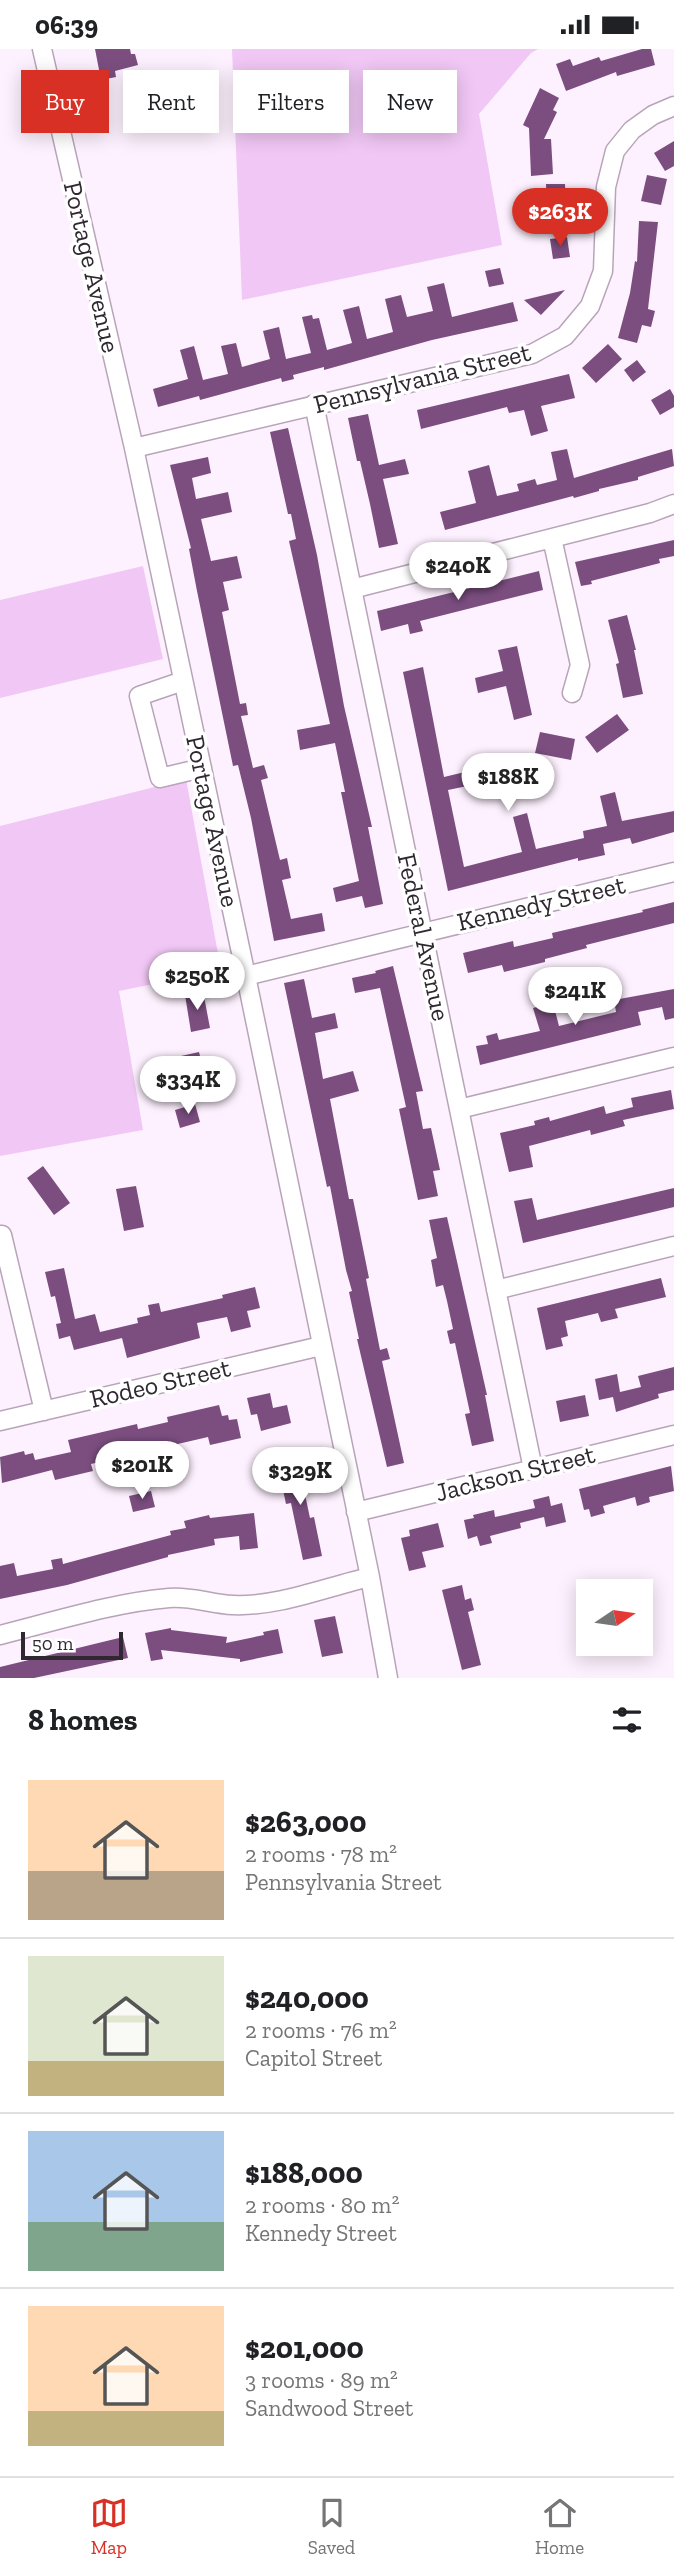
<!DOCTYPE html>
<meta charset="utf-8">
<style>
body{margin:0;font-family:"Zilla Slab",serif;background:#f2f2f2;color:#202124;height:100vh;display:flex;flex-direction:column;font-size:26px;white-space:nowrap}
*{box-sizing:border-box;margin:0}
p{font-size:23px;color:#757577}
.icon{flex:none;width:38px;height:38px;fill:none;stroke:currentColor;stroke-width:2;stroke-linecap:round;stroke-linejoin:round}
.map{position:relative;height:1629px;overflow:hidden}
.sheet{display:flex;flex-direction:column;background:#fff;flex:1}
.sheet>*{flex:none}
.hud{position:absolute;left:21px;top:21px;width:634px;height:63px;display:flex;gap:14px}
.needle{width:46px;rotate:77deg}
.tools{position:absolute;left:576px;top:1530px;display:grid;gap:14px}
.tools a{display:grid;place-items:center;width:77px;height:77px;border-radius:0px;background:#fff;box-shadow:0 4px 18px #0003;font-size:35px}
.scale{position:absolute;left:21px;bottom:18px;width:102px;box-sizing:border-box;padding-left:7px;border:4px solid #2f2830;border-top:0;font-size:19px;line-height:24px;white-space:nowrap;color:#2f2830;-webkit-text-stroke:5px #fff;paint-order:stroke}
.price{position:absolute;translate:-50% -60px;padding:0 16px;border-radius:24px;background:#fff;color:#222;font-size:23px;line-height:46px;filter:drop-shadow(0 2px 4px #0008)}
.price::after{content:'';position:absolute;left:50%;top:42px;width:21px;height:16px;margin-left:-10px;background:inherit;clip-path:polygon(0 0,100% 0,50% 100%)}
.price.on{background:#d93025;color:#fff}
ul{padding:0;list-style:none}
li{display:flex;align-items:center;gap:21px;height:175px;padding:0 28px}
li+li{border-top:2px solid #e0e0e0}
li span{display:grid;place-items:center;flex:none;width:196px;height:140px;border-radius:0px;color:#555}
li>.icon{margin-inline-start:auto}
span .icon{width:84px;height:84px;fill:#fffc;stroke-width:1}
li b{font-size:30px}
h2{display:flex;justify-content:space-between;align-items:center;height:84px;padding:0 28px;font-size:30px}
.chip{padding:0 24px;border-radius:0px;background:#fff;box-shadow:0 4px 18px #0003;font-size:24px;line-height:63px}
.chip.on{background:#d93025;color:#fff}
.status{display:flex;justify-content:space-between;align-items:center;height:49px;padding:0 35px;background:#fff;direction:ltr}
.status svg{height:19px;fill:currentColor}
.dock{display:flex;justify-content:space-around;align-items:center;height:98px;border-top:2px solid #e0e0e0;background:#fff;font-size:19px;color:#757577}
.dock a{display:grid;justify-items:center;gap:4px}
.dock .on{color:#d93025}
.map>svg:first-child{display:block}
.green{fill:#f1c7f5}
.building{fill:#7b4e7f}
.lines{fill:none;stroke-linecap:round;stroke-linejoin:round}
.minor-casing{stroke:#b8a4b9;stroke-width:21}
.minor{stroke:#fff;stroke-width:18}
.labels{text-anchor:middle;stroke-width:7;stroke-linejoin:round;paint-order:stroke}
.street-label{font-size:26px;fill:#2f2830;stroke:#fff}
</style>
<div class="status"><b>06:39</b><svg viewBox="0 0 49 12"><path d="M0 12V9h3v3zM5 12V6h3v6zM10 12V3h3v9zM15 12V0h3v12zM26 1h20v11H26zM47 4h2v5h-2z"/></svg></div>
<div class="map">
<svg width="674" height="1629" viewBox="0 0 674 1629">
<rect width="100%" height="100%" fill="#fef1ff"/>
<path class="green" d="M232 0H538L531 4 479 65 502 196 242 251Z
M143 517 163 610 0 649V551Z
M186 730 221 921 119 942 143 1081 0 1107V777Z"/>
<path class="building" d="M95 0H130L131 5H135L138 16 115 22 116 28 101 31Z
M642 0H651L655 16 617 27 616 23 566 42 556 15 570 10 573 17 599 8 601 12Z
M540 39 559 49 553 61 557 63 544 90H551L553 125 531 127 529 79 523 76Z
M674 92V117L665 122 654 104Z
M647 126 667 130 661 156 641 152Z
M546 135H565L566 167H547Z
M639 172 658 173 648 260 655 262 651 278 642 276 637 294 618 289 630 244 635 212 637 213Z
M567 188 570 208 553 210 550 190Z
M500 219 504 235 489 238 485 222Z
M444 234 452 268 513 253 518 272 432 291 324 321V318L293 326 294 330 282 333 281 329 200 351 199 347 158 358 153 340 188 330 180 301 194 297 203 331 228 325 221 297 236 294 242 318 270 310 263 282 279 278 286 310 311 304 302 268 312 266 313 270 319 269 327 301 352 294 343 261 359 257 367 290 393 283 385 250 401 246 407 268 433 262 427 238Z
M565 241 541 266 524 251Z
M608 295 622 310 596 334 582 319Z
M637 311 646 323 633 333 624 321Z
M569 325 575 349 541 357 548 382 531 387 524 361 509 364 507 358 421 380 417 361Z
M670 340 674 347V358L660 366 651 351Z
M368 365 379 416 405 410 409 425 383 430 398 495 379 499 370 455 360 412H357L348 369Z
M288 379 317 506 344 657 372 778H368L383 855 365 859 362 847 336 853 333 839 359 832 341 743H345L335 694 300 701 297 681 330 675 289 492 296 490 291 465H288L270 383Z
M567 400 574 429 672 400 674 417 638 428V431L599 440V442L574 449 573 447 445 481 440 463 476 454 468 422 489 416 497 447 519 442 517 435 535 430 537 436 557 431 551 403Z
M208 408 211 424 192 429 196 450 228 443 232 463 201 470 211 512 237 507 242 529 223 533 229 561 222 563 240 655 246 654 248 666 241 667 253 719 264 716 268 729 261 731 280 811 287 809 291 829 282 831 291 870 322 864 325 882 274 892 251 769 238 716 233 717 197 542 189 500 191 499 170 416Z
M674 491V507L659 510 660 514 591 532 592 535 581 537 575 513Z
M539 522 543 541 420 572 423 582 410 585 408 575 381 582 377 562Z
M627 566 636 601H634L643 645 623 649 616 615 619 614 608 571Z
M517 597 532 666 514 671 506 637 478 644 475 629 503 622 498 601Z
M423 618 444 728 469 722 472 736 448 741 464 818 522 803 513 768 527 764 536 800 584 789 583 782 607 777 600 747 615 743 622 772 674 762V783L632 795 630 789 603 795 605 806 578 812V809L448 842 403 623Z
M617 665 629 681 597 704 585 688Z
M540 683 575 690 571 711 535 704Z
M674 853V874L586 896 587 899 545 910V913L504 923 502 916 468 924 463 904 513 892 514 898 553 889 552 884 643 863 642 861Z
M393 917 423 1042 416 1043 423 1080 431 1079 440 1121 433 1122 438 1147 418 1151 399 1060 406 1058 380 939 355 944 352 929 376 924 375 922Z
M304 930 312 969 335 964 338 979 315 984 323 1030 353 1022 359 1042 330 1050 349 1150H353L369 1229 366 1230 380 1301 387 1299 390 1310 382 1312 404 1414 387 1418 357 1290H359L349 1243 352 1242 346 1221 330 1137 327 1138 284 934Z
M674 940V969L665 971 662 958 638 963 641 976 480 1016 476 997 488 995 486 987 497 984 499 991 540 982 533 959 553 954 559 977 616 963 614 951Z
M203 942 210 979 191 983 185 946Z
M199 1003 205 1027 187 1032 181 1007Z
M671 1041 674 1060 623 1071 625 1077 591 1086 590 1081 529 1097 533 1118 509 1123 500 1084 535 1076 534 1072 549 1068 550 1072 604 1057 606 1065 633 1058 631 1049Z
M195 1055 200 1073 180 1079 175 1061Z
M43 1117 70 1154 54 1166 27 1129Z
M136 1137 144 1178 124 1182 116 1140Z
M674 1139V1158L523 1194 514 1152 532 1149 537 1171Z
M447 1168 487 1346H485L494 1392 472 1397 465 1365 470 1364 455 1294 450 1295 447 1282 453 1280 447 1252 443 1236 436 1238 431 1211 437 1209 429 1171Z
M64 1219 75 1270 95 1265 100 1283 138 1274 137 1269 150 1266 148 1256 159 1254 161 1263 223 1249 222 1246 255 1238 260 1259 247 1262 251 1278 231 1283 227 1268 197 1274 200 1289 127 1309 122 1289 74 1301 70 1287 59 1290 56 1275 61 1274 55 1247 51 1248 45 1223Z
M661 1229 666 1248 615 1260 618 1269 601 1273 598 1264 565 1272 568 1287 561 1289 563 1297 546 1301 537 1259Z
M674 1318V1341L658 1345 659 1349 616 1363 613 1348 599 1351 595 1330 617 1325 620 1343 641 1338 638 1327Z
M270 1344 273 1359 287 1356 291 1374 261 1382 257 1365 251 1366 247 1349Z
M585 1346 589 1367 560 1373 556 1352Z
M219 1356 222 1367 228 1366 229 1371 237 1370 241 1389 210 1396 208 1388 91 1415 93 1422 55 1431 52 1421 2 1434 0 1408 24 1402 25 1406 33 1404 35 1411 71 1403 68 1391 137 1375 138 1380 168 1373 167 1368Z
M300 1407 304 1421 300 1422 310 1469 314 1468 322 1507 303 1511 291 1454 286 1455 277 1412Z
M671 1417 674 1442 649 1448 650 1453 637 1457 635 1448 603 1457 605 1464 591 1468 589 1460 584 1461 579 1440Z
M151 1442 155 1458 133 1463 129 1447Z
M549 1447 551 1457 562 1454 566 1473 546 1478 544 1468 520 1474 521 1479 490 1487 492 1494 480 1497 477 1487 468 1490 464 1471 474 1469 473 1466 494 1461 495 1468 535 1459 533 1451Z
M254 1464 258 1499 240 1501 239 1487 214 1490 215 1496 168 1506V1508L67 1536 0 1550V1517L14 1514 17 1527 53 1520 51 1511 62 1509 63 1515 171 1486 170 1482 186 1479 184 1472 209 1466 210 1469Z
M438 1474 444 1498 422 1503 426 1518 409 1522 401 1489 410 1487 409 1481Z
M462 1536 465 1551 471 1549 474 1561 468 1563 481 1616 462 1621 442 1541Z
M335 1567 343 1604 322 1608 314 1571Z
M171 1579V1581L227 1588 226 1594 264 1586 263 1583 278 1580 283 1604 240 1613V1610L161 1601 163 1610 151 1612 145 1584Z
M123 1588 128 1609 34 1629H0V1618Z"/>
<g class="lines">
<g class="minor-casing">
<path id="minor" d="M42 0 134 399 246 927 370 1528 388 1629
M314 355 533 1420
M134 399 532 305 565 287 590 257 603 222 606 138 615 102 632 81 653 66 674 57
M552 489 580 616 572 644
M352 540 650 464 674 455
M183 632 139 647 160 729 202 719
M246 927 674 823
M459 1060 674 1008
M0 1186H2L44 1362
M496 1241 674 1197
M0 1372 321 1297
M356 1463 674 1386
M0 1586C52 1573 116 1553 169 1549 191 1547 211 1555 233 1556 278 1558 326 1538 370 1528"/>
</g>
<use href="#minor" class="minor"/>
</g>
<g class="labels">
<g class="street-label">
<text transform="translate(92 218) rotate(77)" y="9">Portage Avenue</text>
<text transform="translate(422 329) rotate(-14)" y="9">Pennsylvania Street</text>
<text transform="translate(213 772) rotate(78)" y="9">Portage Avenue</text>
<text transform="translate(541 854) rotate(-13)" y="9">Kennedy Street</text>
<text transform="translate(424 888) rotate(78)" y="9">Federal Avenue</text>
<text transform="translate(160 1334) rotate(-13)" y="9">Rodeo Street</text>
<text transform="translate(515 1424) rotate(-14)" y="9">Jackson Street</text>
</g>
</g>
</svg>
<div class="tools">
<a><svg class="needle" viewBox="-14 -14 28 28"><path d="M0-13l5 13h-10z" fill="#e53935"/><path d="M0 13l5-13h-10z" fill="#757577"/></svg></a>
</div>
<div class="scale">50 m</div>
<b class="price on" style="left:560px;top:199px">$263K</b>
<b class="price" style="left:458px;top:553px">$240K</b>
<b class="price" style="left:508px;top:764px">$188K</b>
<b class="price" style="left:197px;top:963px">$250K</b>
<b class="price" style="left:575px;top:978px">$241K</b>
<b class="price" style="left:188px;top:1067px">$334K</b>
<b class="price" style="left:142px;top:1452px">$201K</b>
<b class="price" style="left:300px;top:1458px">$329K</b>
<div class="hud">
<a class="chip on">Buy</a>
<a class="chip">Rent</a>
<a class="chip">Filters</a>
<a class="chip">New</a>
</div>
</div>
<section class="sheet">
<h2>8 homes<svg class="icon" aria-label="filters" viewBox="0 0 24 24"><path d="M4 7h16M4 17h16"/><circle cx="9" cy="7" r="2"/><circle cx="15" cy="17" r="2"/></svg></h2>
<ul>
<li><span style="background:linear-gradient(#ffd9b3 65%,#b9a48a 0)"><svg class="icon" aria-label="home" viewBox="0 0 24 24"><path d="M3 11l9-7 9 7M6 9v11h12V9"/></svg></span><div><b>$263,000</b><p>2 rooms · 78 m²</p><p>Pennsylvania Street</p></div></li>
<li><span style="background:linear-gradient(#dfe7d0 75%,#c2b280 0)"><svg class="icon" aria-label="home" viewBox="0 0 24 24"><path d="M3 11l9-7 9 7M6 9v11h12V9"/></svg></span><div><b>$240,000</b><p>2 rooms · 76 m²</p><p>Capitol Street</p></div></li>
<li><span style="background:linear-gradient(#a9c7e8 65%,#7fa58c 0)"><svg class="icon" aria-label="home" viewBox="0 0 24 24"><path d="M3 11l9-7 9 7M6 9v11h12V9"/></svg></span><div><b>$188,000</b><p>2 rooms · 80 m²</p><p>Kennedy Street</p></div></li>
<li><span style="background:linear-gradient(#ffd9b3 75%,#c2b280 0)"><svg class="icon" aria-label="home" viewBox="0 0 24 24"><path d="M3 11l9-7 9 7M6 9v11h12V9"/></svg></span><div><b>$201,000</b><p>3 rooms · 89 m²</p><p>Sandwood Street</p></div></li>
</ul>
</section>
<nav class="dock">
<a class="on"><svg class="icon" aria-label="map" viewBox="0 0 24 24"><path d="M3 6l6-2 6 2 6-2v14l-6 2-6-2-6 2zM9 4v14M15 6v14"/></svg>Map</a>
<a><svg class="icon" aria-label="saved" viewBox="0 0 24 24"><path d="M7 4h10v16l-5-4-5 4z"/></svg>Saved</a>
<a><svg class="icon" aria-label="home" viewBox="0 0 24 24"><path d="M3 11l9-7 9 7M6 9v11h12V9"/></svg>Home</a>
</nav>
